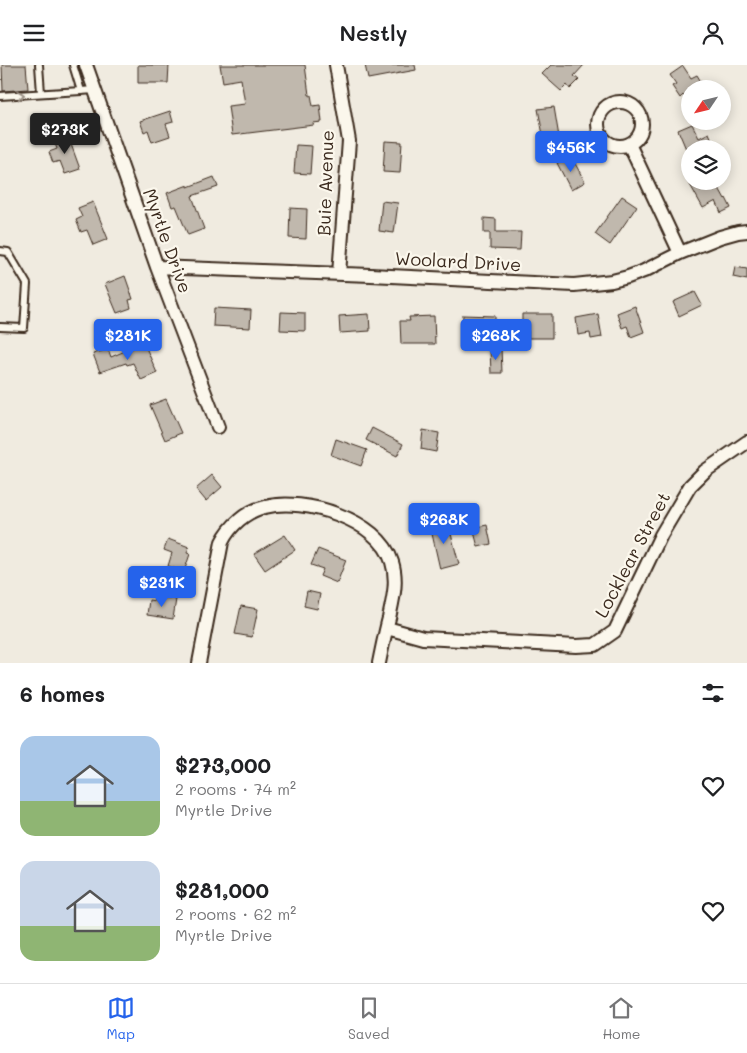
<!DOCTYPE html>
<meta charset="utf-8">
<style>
body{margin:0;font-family:Mali,sans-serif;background:#f2f2f2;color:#202124;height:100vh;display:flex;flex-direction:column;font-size:19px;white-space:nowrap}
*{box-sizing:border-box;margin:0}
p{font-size:16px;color:#757577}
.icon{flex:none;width:28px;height:28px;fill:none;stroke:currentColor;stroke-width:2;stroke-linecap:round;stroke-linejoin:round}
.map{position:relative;height:598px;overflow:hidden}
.sheet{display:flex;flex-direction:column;background:#fff;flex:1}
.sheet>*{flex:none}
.needle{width:32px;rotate:235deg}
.buttons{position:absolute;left:681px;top:15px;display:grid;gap:10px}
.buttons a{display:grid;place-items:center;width:50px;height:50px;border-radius:50%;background:#fff;box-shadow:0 2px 12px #0003;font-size:25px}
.price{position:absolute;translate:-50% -42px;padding:0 11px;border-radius:5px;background:#2563eb;color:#fff;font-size:16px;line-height:32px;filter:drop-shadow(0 1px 2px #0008)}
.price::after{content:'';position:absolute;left:50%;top:30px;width:15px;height:11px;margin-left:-8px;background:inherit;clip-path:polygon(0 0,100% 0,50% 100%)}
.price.current{background:#222;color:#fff}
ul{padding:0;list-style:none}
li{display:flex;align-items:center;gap:15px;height:125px;padding:0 20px}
li span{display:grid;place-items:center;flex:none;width:140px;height:100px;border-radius:15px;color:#555}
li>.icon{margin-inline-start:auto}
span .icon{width:60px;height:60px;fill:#fffc;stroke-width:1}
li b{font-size:21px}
h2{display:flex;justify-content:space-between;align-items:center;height:60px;padding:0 20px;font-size:21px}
header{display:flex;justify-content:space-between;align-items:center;height:65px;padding:0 20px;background:#fff;font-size:22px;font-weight:600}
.menu{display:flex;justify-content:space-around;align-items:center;height:70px;border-top:1px solid #e0e0e0;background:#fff;font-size:14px;color:#757577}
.menu a{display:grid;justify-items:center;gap:2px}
.menu .current{color:#2563eb}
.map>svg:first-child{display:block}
.building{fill:#c0b8ad;stroke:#3b2a1e}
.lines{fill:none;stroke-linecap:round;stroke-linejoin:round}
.service-casing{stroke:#3b2a1e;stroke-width:10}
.minor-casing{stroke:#3b2a1e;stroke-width:16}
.service{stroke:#fbf7ec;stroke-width:6}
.minor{stroke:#fbf7ec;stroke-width:12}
.oneway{stroke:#9b9085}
.labels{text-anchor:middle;stroke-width:4.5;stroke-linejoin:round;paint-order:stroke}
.street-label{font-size:18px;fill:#3b2a1e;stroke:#fbf7ec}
</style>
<header><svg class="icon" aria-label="menu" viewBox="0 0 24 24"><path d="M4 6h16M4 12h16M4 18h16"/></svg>Nestly<svg class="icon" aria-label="person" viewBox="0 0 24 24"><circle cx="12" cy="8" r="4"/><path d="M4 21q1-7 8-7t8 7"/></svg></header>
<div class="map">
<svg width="747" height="598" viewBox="0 0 747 598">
<rect width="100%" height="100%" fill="#f0ebe0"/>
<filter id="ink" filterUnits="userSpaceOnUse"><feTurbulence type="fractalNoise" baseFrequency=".02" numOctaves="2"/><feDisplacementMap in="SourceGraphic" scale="10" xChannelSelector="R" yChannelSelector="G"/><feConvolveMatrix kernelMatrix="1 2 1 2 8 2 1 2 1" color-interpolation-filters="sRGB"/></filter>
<g filter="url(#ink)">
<path class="building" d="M2 0H26L28 24 3 26Z
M138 0H169L168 18H138Z
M220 0H305L309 30H311L313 41 320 40 322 57 313 58 314 60 232 70 228 41 245 39 241 14 223 17Z
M365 0H415L416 5 368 14Z
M551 0H584L574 11 579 15 570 24 567 20 561 26 542 9Z
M683 1 691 13 697 10 703 20 698 24H690V41L683 30 680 33 672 21 676 19 670 10Z
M554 42 559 72 544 75 538 44Z
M170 46 173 57 166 59 170 71 152 77 148 65 144 67 140 56Z
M692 59 699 73 709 68 716 84H686L678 65Z
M68 71 80 104 65 109 60 96 53 98 49 87 57 84 54 76Z
M385 76 402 77 400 108 383 107Z
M296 80 312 81 310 109 294 108Z
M571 91 585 117 571 125 557 98Z
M214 112 218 122 192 131 204 164 188 170 176 141 172 142 167 128 188 120V122Z
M688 116H708L709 118 715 116 725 134 726 133 731 143 721 148 716 136 703 143Z
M622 131 637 141 610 180 595 169Z
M382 136 398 138 394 168 379 166Z
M93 137 108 174 93 180 87 165 81 167 76 155 82 152 78 143Z
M290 143 307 144 306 174 289 173Z
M484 153 496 154V167H521L520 185 490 184V168H484Z
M735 202 747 204V215L733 212Z
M125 211 133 234 129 235 131 243 117 248 105 219Z
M695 227 702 240 679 251 673 237Z
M635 241 644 267 631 272 627 261 622 263 617 248Z
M214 243 251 245 250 263 213 261Z
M281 247 305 248V266L280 265Z
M369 249 370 266 340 268 339 251Z
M522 249H552V273H528V266H522Z
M598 249 602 272 591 274 590 268 578 270 576 253Z
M463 250 495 251V268L462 267Z
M434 251 435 279H401L400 256H410L409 252Z
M144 278 157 308 141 315 133 298 127 300 126 298 100 307 93 289 108 284 111 292Z
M501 283 502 308H491L490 284Z
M166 334 181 368 165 375 150 340Z
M372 363 403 379 397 391 366 375Z
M423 365 439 368 436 387 421 384Z
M336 374 367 385 361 401 331 390Z
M212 410 222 422 206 436 196 424Z
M446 456 449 469H451L459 499 440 504 430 460Z
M487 460 491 479 478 482 473 463Z
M285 470 295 485 265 505 254 489Z
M168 474 189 482 187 488 190 489 184 507 168 501 172 488 164 485Z
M318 484 346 495 337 518 320 511 323 504 311 500Z
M307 526 320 529 317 544 304 541Z
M162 532 176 534 173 554 147 550 149 535 161 537Z
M241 541 258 544 252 572 235 569Z"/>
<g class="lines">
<g class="service-casing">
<path id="service" d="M39 0 41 28
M73 0 81 26 94 25
M0 31 81 26
M0 186 8 187 27 219 24 263 0 262"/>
</g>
<g class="minor-casing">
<path id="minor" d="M86 0 157 202 218 362
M336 0 349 76 339 209
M598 59a22 22 0 1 1 44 0a22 22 0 1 1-44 0Z
M629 79 680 188
M157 202 371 210 574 220 612 216 628 212 644 206 680 188 720 172 738 167 747 166
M387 563 423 573 576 581 595 580 615 566 661 470 690 421 705 406 747 377
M199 598 222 477C230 461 246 446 265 442 304 432 379 454 392 497 398 516 393 534 389 553 385 568 382 583 379 598"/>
</g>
<use href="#service" class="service"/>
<use href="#minor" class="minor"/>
</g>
<defs><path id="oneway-chevron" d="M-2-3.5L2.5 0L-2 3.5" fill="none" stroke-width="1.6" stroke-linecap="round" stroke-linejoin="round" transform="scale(1.25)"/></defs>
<use class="oneway" href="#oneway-chevron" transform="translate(21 30) rotate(-4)"/>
</g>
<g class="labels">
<g class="street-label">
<text transform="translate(326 118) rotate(-88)" y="6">Buie Avenue</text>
<text transform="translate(167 176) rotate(70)" y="6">Myrtle Drive</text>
<text transform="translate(458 197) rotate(3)" y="6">Woolard Drive</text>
<text transform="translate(633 490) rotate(-62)" y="6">Locklear Street</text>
</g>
</g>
</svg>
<div class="buttons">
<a><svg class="needle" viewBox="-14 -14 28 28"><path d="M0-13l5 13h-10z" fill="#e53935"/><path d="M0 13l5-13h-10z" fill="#757577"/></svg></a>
<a><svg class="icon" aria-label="layers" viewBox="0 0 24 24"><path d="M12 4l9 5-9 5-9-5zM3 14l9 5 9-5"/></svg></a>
</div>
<b class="price current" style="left:65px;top:90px">$273K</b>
<b class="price" style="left:571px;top:108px">$456K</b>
<b class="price" style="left:128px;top:296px">$281K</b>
<b class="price" style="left:496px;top:296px">$268K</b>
<b class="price" style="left:444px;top:480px">$268K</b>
<b class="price" style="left:162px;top:543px">$231K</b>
</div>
<section class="sheet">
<h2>6 homes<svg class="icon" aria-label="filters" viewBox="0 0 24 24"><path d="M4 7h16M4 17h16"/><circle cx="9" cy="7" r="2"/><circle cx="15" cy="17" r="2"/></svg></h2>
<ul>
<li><span style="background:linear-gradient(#a9c7e8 65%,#8fb573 0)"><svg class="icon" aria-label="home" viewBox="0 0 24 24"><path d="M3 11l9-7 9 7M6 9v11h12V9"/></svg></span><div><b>$273,000</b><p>2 rooms · 74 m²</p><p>Myrtle Drive</p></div><svg class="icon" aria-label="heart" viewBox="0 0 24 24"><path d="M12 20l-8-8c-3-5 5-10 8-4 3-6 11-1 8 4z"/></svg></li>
<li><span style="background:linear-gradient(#c9d6e8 65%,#8fb573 0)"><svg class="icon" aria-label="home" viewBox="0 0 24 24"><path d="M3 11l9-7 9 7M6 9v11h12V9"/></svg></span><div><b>$281,000</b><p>2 rooms · 62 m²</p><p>Myrtle Drive</p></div><svg class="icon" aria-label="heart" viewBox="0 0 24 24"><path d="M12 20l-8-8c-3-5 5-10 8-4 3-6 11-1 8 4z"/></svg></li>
</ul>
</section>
<nav class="menu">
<a class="current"><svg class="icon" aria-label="map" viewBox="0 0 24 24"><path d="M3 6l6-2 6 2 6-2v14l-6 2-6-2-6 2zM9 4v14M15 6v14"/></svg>Map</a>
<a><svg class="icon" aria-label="saved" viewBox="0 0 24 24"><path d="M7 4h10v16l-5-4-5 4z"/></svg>Saved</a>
<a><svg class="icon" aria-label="home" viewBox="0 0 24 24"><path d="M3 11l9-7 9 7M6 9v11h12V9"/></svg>Home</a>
</nav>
